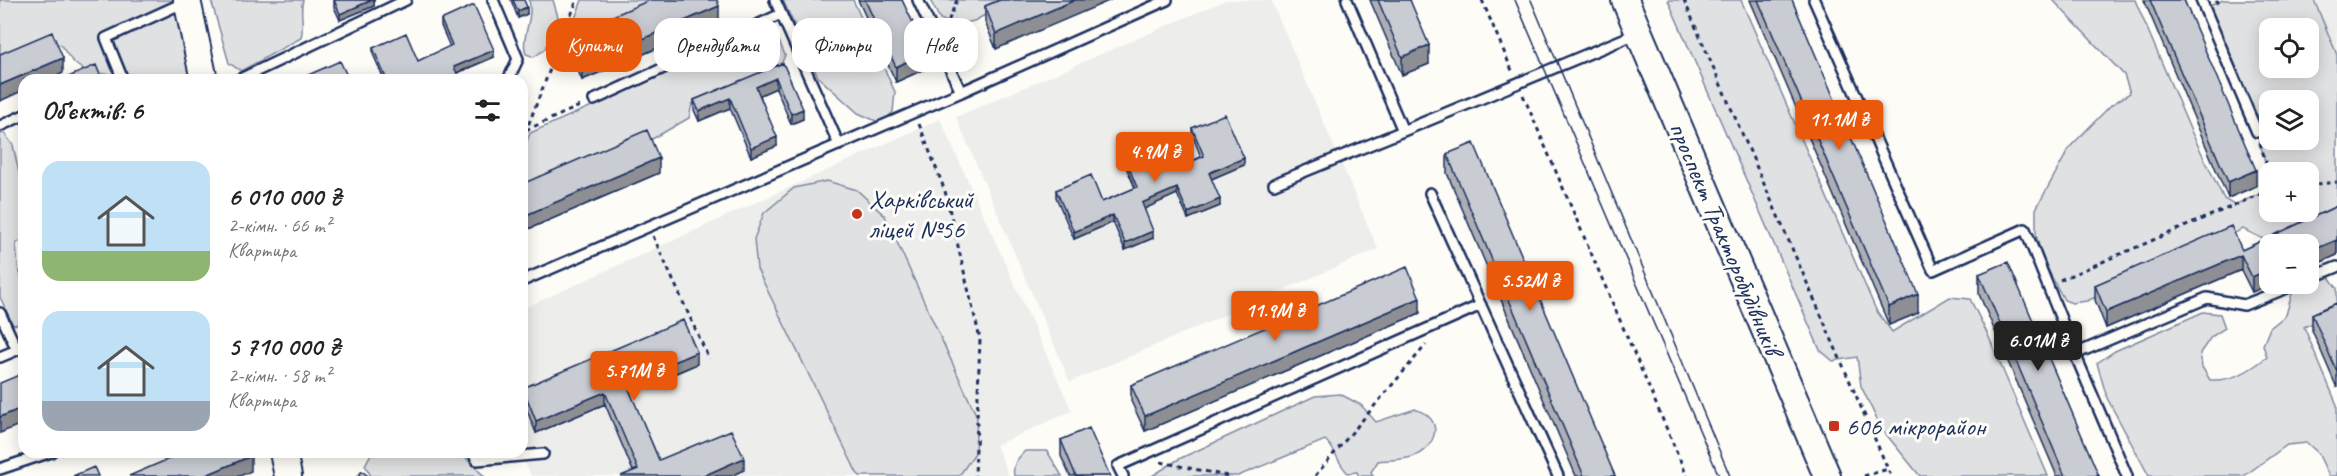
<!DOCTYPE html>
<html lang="uk">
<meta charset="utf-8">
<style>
body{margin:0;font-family:Caveat,sans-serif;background:#f6f6f6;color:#222;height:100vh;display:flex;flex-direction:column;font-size:22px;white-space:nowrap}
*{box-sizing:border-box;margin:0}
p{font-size:20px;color:#767676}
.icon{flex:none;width:33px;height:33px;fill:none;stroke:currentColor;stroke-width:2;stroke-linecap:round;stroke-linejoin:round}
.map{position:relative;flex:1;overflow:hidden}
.side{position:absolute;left:18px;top:74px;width:510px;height:384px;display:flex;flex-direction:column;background:#fff;border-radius:18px;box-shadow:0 3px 15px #0003}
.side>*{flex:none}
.banner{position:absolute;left:546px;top:18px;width:570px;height:54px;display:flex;gap:12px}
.fabs{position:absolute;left:2259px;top:18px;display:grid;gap:12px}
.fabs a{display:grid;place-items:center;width:60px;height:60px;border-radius:12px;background:#fff;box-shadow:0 3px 15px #0003;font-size:30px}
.price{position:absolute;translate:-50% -51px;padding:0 14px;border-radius:6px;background:#ea580c;color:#fff;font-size:20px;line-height:39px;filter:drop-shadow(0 2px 3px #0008)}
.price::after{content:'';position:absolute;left:50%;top:36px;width:18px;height:14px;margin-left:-9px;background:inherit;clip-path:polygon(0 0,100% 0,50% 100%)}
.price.selected{background:#222;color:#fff}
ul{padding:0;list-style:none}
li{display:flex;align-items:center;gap:18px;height:150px;padding:0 24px}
li span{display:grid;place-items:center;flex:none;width:168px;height:120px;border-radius:18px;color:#555}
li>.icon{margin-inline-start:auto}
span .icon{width:72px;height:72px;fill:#fffc;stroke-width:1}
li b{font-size:26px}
h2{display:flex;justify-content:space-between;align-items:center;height:72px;padding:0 24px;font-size:26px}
.tag{padding:0 21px;border-radius:18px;background:#fff;box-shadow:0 3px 15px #0003;font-size:21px;line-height:54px}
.tag.selected{background:#ea580c;color:#fff}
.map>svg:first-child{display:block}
.built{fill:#edeeec}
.green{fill:#e0e1e3;stroke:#7e88a0;stroke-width:1.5;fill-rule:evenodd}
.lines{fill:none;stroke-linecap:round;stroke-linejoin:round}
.lane-casing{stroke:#1b2f5e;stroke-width:14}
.secondary-casing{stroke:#1b2f5e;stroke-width:30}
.path{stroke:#1b2f5e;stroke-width:3;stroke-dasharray:4.5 4.5;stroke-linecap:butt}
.lane{stroke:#fdfcf7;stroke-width:9}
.secondary{stroke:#fdfcf7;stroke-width:26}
.tram{stroke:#1b2f5e;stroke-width:1.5}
.wall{fill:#adafb5;stroke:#1b2f5e;stroke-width:1.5}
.shaded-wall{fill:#8d8f94;stroke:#1b2f5e;stroke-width:1.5}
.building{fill:#c9ccd3;stroke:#1b2f5e;stroke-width:1.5}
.poi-dot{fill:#c8321e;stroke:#fdfcf7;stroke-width:2}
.labels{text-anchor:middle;stroke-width:6;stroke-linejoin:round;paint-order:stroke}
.poi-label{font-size:26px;fill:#1b2f5e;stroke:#fdfcf7;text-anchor:start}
.street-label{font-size:26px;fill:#1b2f5e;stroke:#fdfcf7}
</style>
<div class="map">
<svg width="2337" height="476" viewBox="0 0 2337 476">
<rect width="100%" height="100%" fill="#fdfcf7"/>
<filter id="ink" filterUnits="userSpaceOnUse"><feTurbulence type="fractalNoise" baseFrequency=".0167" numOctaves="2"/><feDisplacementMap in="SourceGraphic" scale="12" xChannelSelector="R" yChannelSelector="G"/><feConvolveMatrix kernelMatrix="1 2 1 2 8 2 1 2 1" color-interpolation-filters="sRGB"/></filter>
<g filter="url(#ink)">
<path class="built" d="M1226 0H1271L1378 249 1070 382 956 117Z
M2314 0H2337V54Z
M940 119 1072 411 996 445 1009 476H531L520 452H522V309Z"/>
<path class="green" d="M0 0H175L199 79H129L127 75C92 72 80 78 61 45L43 42 0 62Z
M211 0H303C299 13 305 22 301 38L241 71 229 63Z
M529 0H553L558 17 545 49 534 57 526 54C520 38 534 20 529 0Z
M582 0H677L571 41 570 32Z
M783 0H853L895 92 893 112 887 118 878 122 858 113 818 77Z
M930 0H1013L974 21 955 25 940 19Z
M1668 0H1741L1876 310 1892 332 1950 297 1970 299 1988 335 2048 476H1920L1881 428 1861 386 1857 357 1833 361 1820 350Z
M2053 0H2135L2190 129 2224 199 2234 205 2269 190 2270 212H2308V172H2270L2269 176 2257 132 2205 8 2223 0H2314L2337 55V211L2267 241 2243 229 2087 301 2072 303 2064 300 2043 260 2036 235V209L2070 147 2111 105 2130 93 2124 75ZM2270 28H2308V68H2270ZM2270 100H2308V140H2270Z
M765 30 779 41 785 55 781 65 692 104 689 118 654 138 522 194V155L530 133Z
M4 133 13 145 19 173 24 178V238L16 244 18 267 24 284V323L13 325 0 297V134Z
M827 181 857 190 885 216 977 417 975 453 959 476H860L857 473 757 269 754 239 764 213 794 188Z
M2329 277 2337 288V312L2304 327 2337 405V476H2329L2318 453 2307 443 2287 445 2244 476H2149L2107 398 2097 363 2115 351 2203 312 2220 314 2225 328 2211 337 2200 353 2202 367 2210 380C2233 381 2249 371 2267 357L2263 345 2270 328 2286 315 2293 290Z
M1340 394 1361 405 1376 422 1415 409C1419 411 1425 413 1428 416 1444 431 1428 452 1412 457 1401 460 1389 460 1378 461L1371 472 1373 476H1359L1357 472 1348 473C1337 463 1336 449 1325 440L1238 476H1152L1179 459 1315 396Z
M1025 451H1047L1062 476H1014C1012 464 1017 459 1025 451Z
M372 452H463L466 458 484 476H371L365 465Z"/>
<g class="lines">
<g class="lane-casing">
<path id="lane" d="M493 0 518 59 508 80
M775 0 839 145
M918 0 961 92 1167 0
M1347 0 1403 131 1638 33
M1814 0 1933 270 2025 229 2075 354
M2201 0 2257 132
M123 80 106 38 185 2
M238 80 406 0
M594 100 781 14
M0 126 24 115
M1274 184 1403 131
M1430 193 1558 476
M2308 279 2337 267
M522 281 961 92
M0 313 17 350
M0 357 24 347
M473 452 477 460 543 454
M0 469 51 452
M1123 476 1118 466 1481 305
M2127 476 2075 354 2207 298 2244 305 2297 284"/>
</g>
<g class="secondary-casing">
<path id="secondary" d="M187 0 204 80
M1625 0 1827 476
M283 452 288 476"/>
</g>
<path class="path" d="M1482 0 1513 73
M1684 0 1891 476
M2215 3 2223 0
M945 29 957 0
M1523 95 1687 476
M919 124 945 191 980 339 975 476
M526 130 582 105
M522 141 577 0
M2260 143 2270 176
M2308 185 2337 182
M653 236 709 359
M2060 280 2270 190
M1161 462 1227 476
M1315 476 1426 345
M1864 476 1888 469"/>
<use href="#lane" class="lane"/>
<use href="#secondary" class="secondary"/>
<path class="tram" d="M1515 0 1719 476
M1531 0 1730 476"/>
</g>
<path class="wall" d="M334 0H374V6L340 20 334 7Z
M511 0H524L527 14 518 18Z
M858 0H902L927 68 896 82Z
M1000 0 996 49 985 22V6Z
M1370 0H1410L1429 64 1402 75Z
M1750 0H1792L1918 313 1889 325Z
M2144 0H2184L2256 186 2228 198Z
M441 20 494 57 457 73 384 79 373 54V48L418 61 450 47 441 26Z
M719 22 582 80 569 50V35Z
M783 63 803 119 791 124 776 88 760 95 777 146 751 157 730 108 699 121 694 110V100Z
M1192 128 1244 165 1211 179 1220 206 1188 219 1177 194 1144 208 1153 238 1125 250 1113 222 1074 239 1056 197V190L1102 202 1135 188 1124 162V156L1172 170 1201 157 1192 134Z
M1447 154 1615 476H1576L1447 173Z
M659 173 526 230 522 220V184Z
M2337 206V255L2252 292 2241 270 2106 328 2095 300V285L2242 250Z
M1979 274 2099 476H2057L1979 294Z
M2337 303V388L2312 330V314Z
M1420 313 1145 431 1131 401V385Z
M697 364 630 393 659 460 744 470 633 471 605 404 536 433 523 400V388Z
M1061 440 1110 476H1070L1061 456Z"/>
<path class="shaded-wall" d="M372 0H374V6L340 20V14Z
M1075 0H1111L996 49V34Z
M719 6V22L582 80V65Z
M527 7V14L518 18V11Z
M1429 45V64L1402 75V57Z
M494 50V57L454 74V67Z
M927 52V68L896 82V67Z
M63 58V73L49 80H24V90L0 101V85Z
M776 78V88L756 97V87Z
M730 98V108L699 121V111Z
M803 109V119L791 124V114Z
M777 137V146L751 157V148Z
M659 158V173L526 230V215Z
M1244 158V165L1209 180V173Z
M2256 170V186L2228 198V182Z
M1177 188V194L1142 210V203Z
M1220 199V206L1188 219V213Z
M1113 215V222L1074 239V232Z
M1153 231V238L1125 250V243Z
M2337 240V255L2308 268V252Z
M2241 255V270L2106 328V312Z
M2270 269V284H2272L2252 292V277Z
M1918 294V313L1889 325V307Z
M1420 298V313L1145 431V416Z
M697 352V364L626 394V382Z
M605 392V404L536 433V421Z
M24 407V423L0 433V417Z
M251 456V471L240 476H204Z
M744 458V470L731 476H703Z"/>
<path class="building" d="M334 0H372L340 14Z
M513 0H524L527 7 518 11Z
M650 0H717L719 6 582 65 569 35Z
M865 0H902L927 52 896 67Z
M1000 0H1075L996 34 985 6Z
M1378 0H1410L1429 45 1402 57Z
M1758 0H1792L1918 294 1889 307Z
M2150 0H2184L2256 170 2228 182Z
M474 5 494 50 454 67 460 80H382L386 78 373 48 406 33 418 61 452 45 441 20Z
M52 32 63 58 0 85V54Z
M340 61 349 80H307L306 76Z
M783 63 803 109 791 114 776 78 756 87 777 137 751 148 730 98 699 111 694 100Z
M96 65 102 80 64 79Z
M1225 114 1244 158 1209 173 1220 199 1188 213 1177 188 1142 203 1153 231 1125 243 1113 215 1074 232 1056 190 1091 175 1102 202 1137 187 1124 156 1159 141 1172 170 1204 156 1192 128Z
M647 130 659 158 526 215 522 205V184Z
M1474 143 1615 476H1584L1447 154Z
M2337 206V240L2308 252V244H2270V269L2252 277 2241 255 2106 312 2095 285 2231 226 2242 250Z
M2008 262 2099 476H2065L1979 274Z
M1407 267 1420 298 1145 416 1131 385Z
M2337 303V372L2312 314Z
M683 320 697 352 626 382 659 460 731 430 744 458 703 476H621L638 469 605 392 536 421 523 388Z
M24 373V407L0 417V383Z
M1089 428 1110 476H1076L1061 440Z
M185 452H249L251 456 204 476H129Z
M94 467 98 476H73Z
M362 471 368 476H358Z"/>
</g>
<g class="poi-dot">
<circle cx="857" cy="214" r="6"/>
<rect x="1828" y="420" width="12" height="12" rx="3"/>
</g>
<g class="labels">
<g class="poi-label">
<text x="869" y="208">Харківський<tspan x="869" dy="30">ліцей №56</tspan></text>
<text x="1846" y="435">606 мікрорайон</text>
</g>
<g class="street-label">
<text transform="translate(1726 238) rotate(67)" y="9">проспект Тракторобудівників</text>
</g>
</g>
</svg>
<div class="fabs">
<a><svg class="icon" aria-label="locate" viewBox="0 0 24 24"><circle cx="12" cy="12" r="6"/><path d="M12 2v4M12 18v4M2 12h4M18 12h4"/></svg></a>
<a><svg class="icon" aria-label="layers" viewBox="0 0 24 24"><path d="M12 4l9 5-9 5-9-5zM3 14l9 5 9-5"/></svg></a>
<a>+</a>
<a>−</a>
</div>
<b class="price" style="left:1839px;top:151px">11.1M ₴</b>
<b class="price" style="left:1155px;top:183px">4.9M ₴</b>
<b class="price" style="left:1530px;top:312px">5.52M ₴</b>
<b class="price" style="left:1275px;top:342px">11.9M ₴</b>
<b class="price selected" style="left:2038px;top:372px">6.01M ₴</b>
<b class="price" style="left:634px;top:402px">5.71M ₴</b>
<div class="banner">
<a class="tag selected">Купити</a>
<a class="tag">Орендувати</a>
<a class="tag">Фільтри</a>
<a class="tag">Нове</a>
</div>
<section class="side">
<h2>Об’єктів: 6<svg class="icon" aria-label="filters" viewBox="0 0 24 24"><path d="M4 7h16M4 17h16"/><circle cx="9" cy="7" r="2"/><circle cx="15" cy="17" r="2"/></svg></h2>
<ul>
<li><span style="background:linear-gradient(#bfe0f5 75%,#8fb573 0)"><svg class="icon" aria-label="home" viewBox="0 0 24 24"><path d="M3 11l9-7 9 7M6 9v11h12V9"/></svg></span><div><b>6 010 000 ₴</b><p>2-кімн. · 66 m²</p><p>Квартира</p></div></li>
<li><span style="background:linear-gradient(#bfe0f5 75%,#9aa5b1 0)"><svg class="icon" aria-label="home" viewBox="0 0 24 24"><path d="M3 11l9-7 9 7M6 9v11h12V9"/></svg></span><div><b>5 710 000 ₴</b><p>2-кімн. · 58 m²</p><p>Квартира</p></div></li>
</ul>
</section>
</div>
